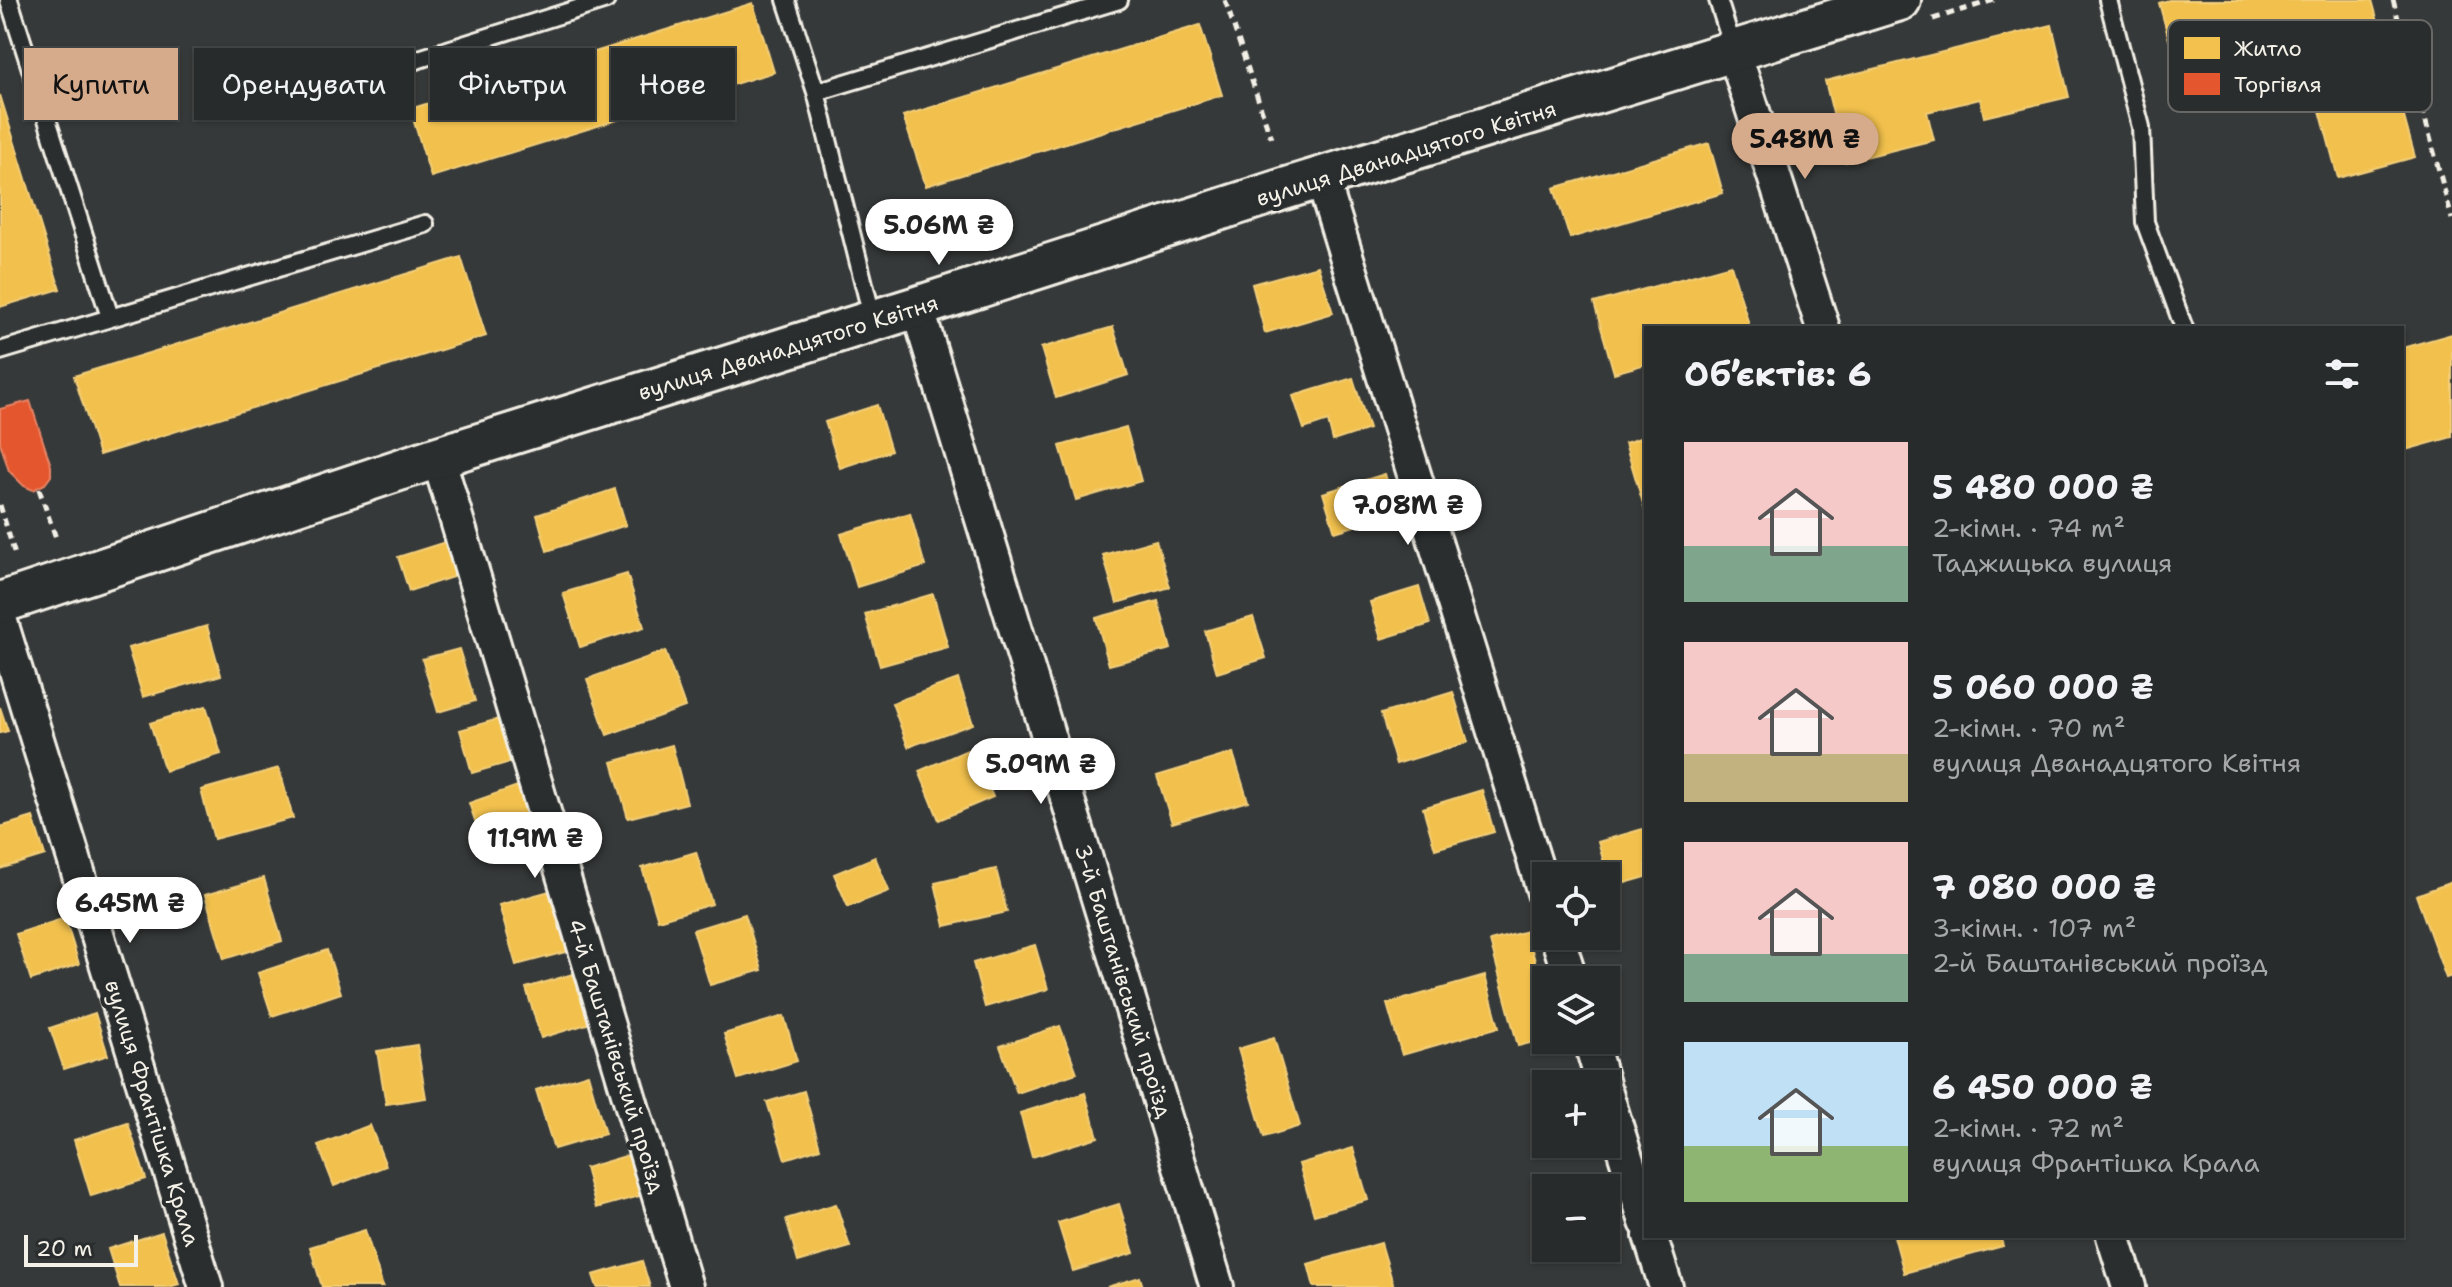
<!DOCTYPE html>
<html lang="uk">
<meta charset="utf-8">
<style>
body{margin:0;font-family:"Shantell Sans",sans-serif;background:#303333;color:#f1f3f6;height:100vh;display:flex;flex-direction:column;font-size:30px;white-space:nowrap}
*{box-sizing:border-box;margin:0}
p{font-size:26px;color:#a5a7a9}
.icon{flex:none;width:44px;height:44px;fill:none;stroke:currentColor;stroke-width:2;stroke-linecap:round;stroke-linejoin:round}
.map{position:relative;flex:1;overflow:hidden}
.details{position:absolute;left:1644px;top:326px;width:760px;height:912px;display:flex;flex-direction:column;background:#282b2b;border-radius:0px;box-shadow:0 2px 6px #0004,0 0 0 2px #444747}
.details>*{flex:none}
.hud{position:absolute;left:24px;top:48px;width:760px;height:72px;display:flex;gap:16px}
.buttons{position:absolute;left:1532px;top:862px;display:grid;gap:16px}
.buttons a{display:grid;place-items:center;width:88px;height:88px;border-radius:0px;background:#282b2b;box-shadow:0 2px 6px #0004,0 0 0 2px #444747;font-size:40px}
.scale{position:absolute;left:24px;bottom:20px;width:114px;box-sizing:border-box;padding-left:8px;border:4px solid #f4f1e8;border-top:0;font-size:22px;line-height:28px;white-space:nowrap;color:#f4f1e8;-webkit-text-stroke:6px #2a2d2e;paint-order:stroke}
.price{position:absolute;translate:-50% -68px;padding:0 18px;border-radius:28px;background:#fff;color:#222;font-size:26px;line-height:52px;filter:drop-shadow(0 2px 4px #0008)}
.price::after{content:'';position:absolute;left:50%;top:48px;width:24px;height:18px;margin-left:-12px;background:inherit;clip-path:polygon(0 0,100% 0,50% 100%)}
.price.on{background:#d6ab8b;color:#111}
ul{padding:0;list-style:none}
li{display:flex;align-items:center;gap:24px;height:200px;padding:0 40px}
li span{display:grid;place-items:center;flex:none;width:224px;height:160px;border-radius:0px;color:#555}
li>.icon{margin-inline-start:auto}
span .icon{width:96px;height:96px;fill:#fffc;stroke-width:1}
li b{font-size:34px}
h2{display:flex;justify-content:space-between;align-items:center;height:96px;padding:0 40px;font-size:34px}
.pill{padding:0 28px;border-radius:0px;background:#282b2b;box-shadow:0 2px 6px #0004,0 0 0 2px #444747;font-size:28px;line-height:72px}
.pill.on{background:#d6ab8b;color:#111}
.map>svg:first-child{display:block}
.homes{fill:#f2c14e;stroke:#f3cf7c;stroke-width:2}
.shops{fill:#e4572e;stroke:#e98566;stroke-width:2}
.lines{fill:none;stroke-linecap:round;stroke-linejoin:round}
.service-casing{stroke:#f4f1e8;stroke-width:22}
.minor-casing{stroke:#f4f1e8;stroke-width:38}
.tertiary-casing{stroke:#f4f1e8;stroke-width:46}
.path{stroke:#f4f1e8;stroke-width:5;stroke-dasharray:8 6;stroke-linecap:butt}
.service{stroke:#2a2d2e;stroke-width:16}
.minor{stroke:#2a2d2e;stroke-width:32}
.tertiary{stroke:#2a2d2e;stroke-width:40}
.labels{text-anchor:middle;stroke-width:8;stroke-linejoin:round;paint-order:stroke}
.street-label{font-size:22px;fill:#f4f1e8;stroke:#2a2d2e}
.key{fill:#2a2d2e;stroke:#676866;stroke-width:2}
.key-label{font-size:22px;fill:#f4f1e8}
</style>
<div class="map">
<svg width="2452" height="1287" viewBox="0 0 2452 1287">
<rect width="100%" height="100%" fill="#363939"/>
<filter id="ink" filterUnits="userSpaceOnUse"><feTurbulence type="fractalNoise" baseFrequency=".0125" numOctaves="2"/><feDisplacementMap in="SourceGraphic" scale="16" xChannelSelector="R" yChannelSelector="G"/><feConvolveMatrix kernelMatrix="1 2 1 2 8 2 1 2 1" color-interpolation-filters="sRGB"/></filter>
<g filter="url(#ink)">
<path class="homes" d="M2169 0H2372L2415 157 2338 178 2301 39 2178 72 2159 3Z
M753 3 774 72 431 177 410 109Z
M1200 25 1222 95 926 186 903 116Z
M2052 25 2069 97 1984 117 1980 99 1927 112 1934 140 1845 162 1825 81Z
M0 95 60 289 0 307Z
M1709 143 1723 193 1570 238 1554 188Z
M461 257 486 336 99 455 74 376Z
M1731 265 1750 328H1646V364L1614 373 1594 303Z
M1318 266 1333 313 1265 333 1252 284Z
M1113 327 1128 375 1056 398 1041 348Z
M2452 334V437L2402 451V348Z
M1353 378 1369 429 1333 441 1328 421 1304 429 1293 396Z
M877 405 891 451 840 468 825 422Z
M1126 427 1141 481 1076 500 1060 446Z
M1646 436V510H1645L1625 443Z
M1385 474 1397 513 1335 532 1323 493Z
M615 489 626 525 547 551 537 515Z
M910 513 925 566 857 587 841 534Z
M455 539 465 573 409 591 398 557Z
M1156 540 1170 587 1117 603 1103 555Z
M627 574 644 627 580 647 563 593Z
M1419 587 1430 624 1381 639 1370 602Z
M933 594 948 647 880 666 865 614Z
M1158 601 1171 649 1109 665 1096 618Z
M1253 617 1266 658 1217 673 1205 631Z
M207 626 221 675 143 697 128 648Z
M459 649 475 701 438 712 422 659Z
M665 651 685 707 607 735 587 679Z
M958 679 973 724 908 747 892 703Z
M1453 692 1468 742 1396 764 1381 714Z
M206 706 221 754 165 771 150 723Z
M0 707 8 731 0 733Z
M509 716 521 759 472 773 460 730Z
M672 745 687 803 628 818 612 762Z
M972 748 993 797 939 820 919 771Z
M1233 753 1248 801 1172 823 1157 776Z
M279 768 293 818 214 839 201 790Z
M526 783 545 838 488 858 469 803Z
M1482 790 1494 832 1435 849 1423 808Z
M33 817 45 855 0 869V827Z
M1646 828V877L1611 887 1598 842Z
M696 852 712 904 658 920 642 868Z
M875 857 889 891 848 907 834 874Z
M996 869 1007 912 945 926 935 883Z
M264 878 282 941 224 959 205 895Z
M2452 882V976L2446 978 2416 895Z
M557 889 573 950 516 965 499 905Z
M745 914 762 970 710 985 693 930Z
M65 918 79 964 31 980 16 934Z
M1527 931 1546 1003V1039L1518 1046 1490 941Z
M1035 945 1048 989 985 1007 973 963Z
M327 950 341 993 272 1016 258 973Z
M586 970 600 1020 541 1038 526 988Z
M1485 976 1499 1027 1402 1055 1387 1004Z
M95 1013 108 1055 64 1069 50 1028Z
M784 1016 797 1061 738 1079 724 1034Z
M1060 1026 1077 1073 1017 1093 1000 1046Z
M1274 1038 1300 1126 1264 1137 1238 1049Z
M417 1045 426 1098 386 1104 377 1051Z
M588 1074 605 1134 554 1149 536 1090Z
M804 1091 820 1148 785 1159 767 1102Z
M1085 1093 1098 1137 1032 1157 1020 1113Z
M128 1123 146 1179 91 1196 74 1140Z
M370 1125 386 1166 334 1186 318 1145Z
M1353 1148 1368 1200 1314 1215 1299 1164Z
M639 1152 650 1193 596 1208 585 1168Z
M1602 1171 1619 1228 1606 1232V1188H1546V1229L1534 1191Z
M836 1204 850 1247 798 1262 786 1219Z
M1119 1204 1134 1253 1073 1271 1058 1223Z
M365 1230 383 1287H322L310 1247Z
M162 1232 179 1284 169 1287H120L108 1249Z
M1894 1236H2000L2003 1246 1904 1273Z
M1381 1243 1394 1287H1314L1308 1264Z
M642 1261 650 1287H597L593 1275Z
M1140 1277 1143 1287H1107Z"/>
<path class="shops" d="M30 401 51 466V476L45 484 33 490 24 486 9 471 0 442V409Z"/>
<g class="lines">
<g class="service-casing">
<path id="service" d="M9 0 110 317
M786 0 816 92 873 320
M1718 0 1734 51
M2108 0 2141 127 2145 222 2184 328
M400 65 606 0
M816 92 1119 0
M0 351 425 224"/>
</g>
<g class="minor-casing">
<path id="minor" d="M1734 52 1823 328
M1322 178 1546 899
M917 307 1217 1287
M438 457 686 1287
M0 619 206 1287
M1557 936 1571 980
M1590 1040 1603 1084
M1606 1093 1646 1222
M1650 1236 1666 1287
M2113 1236 2129 1287"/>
</g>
<g class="tertiary-casing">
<path id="tertiary" d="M0 603 438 457 917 307 1287 188 1900 0"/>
</g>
<path class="path" d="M1225 0 1271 138
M2393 0 2452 219
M1933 19 1994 0
M39 489 57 541
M0 505 15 555"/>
<use href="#service" class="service"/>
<use href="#minor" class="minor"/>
<use href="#tertiary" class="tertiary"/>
</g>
</g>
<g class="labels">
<g class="street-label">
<text transform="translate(1406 153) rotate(-17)" y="8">вулиця Дванадцятого Квітня</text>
<text transform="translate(788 347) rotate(-17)" y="8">вулиця Дванадцятого Квітня</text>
<text transform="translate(1124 981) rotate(73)" y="8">3-й Баштанівський проїзд</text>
<text transform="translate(617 1056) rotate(73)" y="8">4-й Баштанівський проїзд</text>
<text transform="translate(153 1113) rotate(73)" y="8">вулиця Франтішка Крала</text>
</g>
</g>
<rect x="2168" y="20" width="264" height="92" rx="12" class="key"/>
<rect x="2184" y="37" width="36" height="22" fill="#f2c14e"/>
<rect x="2184" y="73" width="36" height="22" fill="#e4572e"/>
<g class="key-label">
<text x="2234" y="56">Житло</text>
<text x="2234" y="92">Торгівля</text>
</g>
</svg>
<div class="buttons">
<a><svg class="icon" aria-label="locate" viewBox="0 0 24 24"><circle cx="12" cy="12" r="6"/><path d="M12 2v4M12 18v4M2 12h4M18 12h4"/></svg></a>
<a><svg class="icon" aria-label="layers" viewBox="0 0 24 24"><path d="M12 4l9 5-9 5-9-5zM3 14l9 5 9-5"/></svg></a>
<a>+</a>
<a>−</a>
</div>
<div class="scale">20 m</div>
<b class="price on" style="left:1805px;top:181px">5.48M ₴</b>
<b class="price" style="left:939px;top:267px">5.06M ₴</b>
<b class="price" style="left:1408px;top:547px">7.08M ₴</b>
<b class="price" style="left:1041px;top:806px">5.09M ₴</b>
<b class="price" style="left:535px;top:880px">11.9M ₴</b>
<b class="price" style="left:130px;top:945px">6.45M ₴</b>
<div class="hud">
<a class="pill on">Купити</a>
<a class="pill">Орендувати</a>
<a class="pill">Фільтри</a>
<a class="pill">Нове</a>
</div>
<section class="details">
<h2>Об’єктів: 6<svg class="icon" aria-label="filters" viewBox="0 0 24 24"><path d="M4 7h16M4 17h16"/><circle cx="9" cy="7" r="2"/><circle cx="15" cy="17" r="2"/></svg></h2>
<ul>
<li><span style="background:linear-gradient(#f6c9c9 65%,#7fa58c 0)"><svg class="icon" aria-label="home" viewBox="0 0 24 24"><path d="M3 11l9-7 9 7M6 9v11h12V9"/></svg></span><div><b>5 480 000 ₴</b><p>2-кімн. · 74 m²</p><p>Таджицька вулиця</p></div></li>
<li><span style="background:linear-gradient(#f6c9c9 70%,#c2b280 0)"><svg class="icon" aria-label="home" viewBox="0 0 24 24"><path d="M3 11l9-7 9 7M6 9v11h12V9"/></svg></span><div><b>5 060 000 ₴</b><p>2-кімн. · 70 m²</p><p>вулиця Дванадцятого Квітня</p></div></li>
<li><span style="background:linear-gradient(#f6c9c9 70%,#7fa58c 0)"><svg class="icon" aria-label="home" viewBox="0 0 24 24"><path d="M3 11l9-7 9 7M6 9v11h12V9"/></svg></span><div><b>7 080 000 ₴</b><p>3-кімн. · 107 m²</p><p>2-й Баштанівський проїзд</p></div></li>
<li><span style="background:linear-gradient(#bfe0f5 65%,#8fb573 0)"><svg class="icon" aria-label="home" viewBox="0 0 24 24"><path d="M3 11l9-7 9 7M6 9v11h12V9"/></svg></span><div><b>6 450 000 ₴</b><p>2-кімн. · 72 m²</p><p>вулиця Франтішка Крала</p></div></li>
</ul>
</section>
</div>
